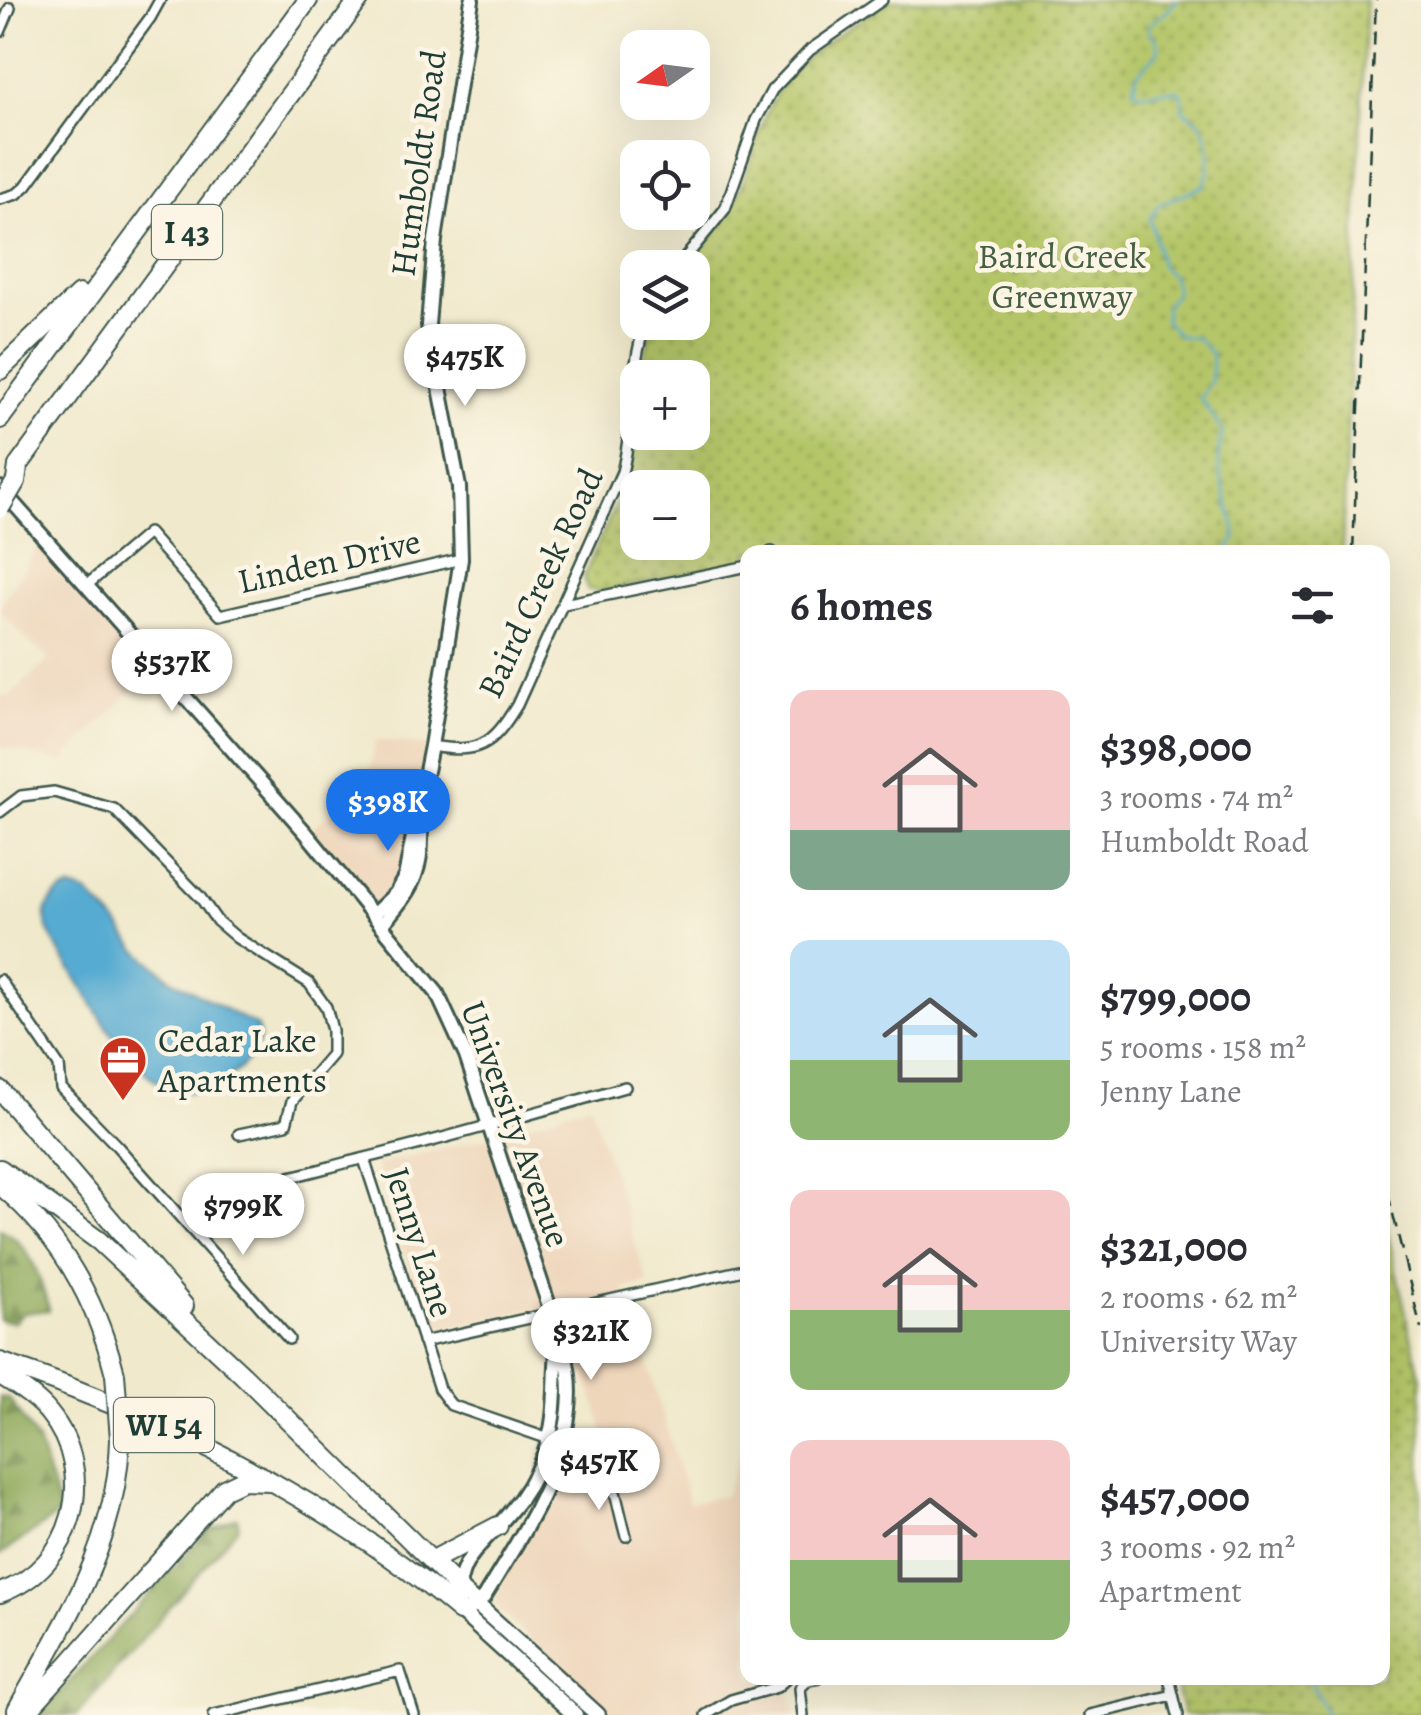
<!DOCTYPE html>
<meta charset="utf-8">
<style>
body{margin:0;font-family:Alegreya,serif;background:#f2f2f3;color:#2b2b33;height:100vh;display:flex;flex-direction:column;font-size:38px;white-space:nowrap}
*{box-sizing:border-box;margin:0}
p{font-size:32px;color:#7c7c81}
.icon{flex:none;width:55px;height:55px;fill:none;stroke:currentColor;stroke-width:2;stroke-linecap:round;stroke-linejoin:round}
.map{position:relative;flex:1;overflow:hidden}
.side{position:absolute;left:740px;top:545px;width:650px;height:1140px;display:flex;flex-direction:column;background:#fff;border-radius:20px;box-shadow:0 10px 40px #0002}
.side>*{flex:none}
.needle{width:65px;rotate:256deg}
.buttons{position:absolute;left:620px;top:30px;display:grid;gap:20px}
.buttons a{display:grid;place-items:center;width:90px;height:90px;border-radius:20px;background:#fff;box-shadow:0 10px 40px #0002;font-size:50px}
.price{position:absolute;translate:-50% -85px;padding:0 22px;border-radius:35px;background:#fff;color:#222;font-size:32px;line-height:65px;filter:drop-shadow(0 2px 5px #0008)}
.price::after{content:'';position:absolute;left:50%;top:60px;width:30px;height:22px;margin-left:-15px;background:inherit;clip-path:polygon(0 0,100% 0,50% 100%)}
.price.current{background:#1a73e8;color:#fff}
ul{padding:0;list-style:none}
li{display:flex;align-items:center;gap:30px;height:250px;padding:0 50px}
li span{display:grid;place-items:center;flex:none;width:280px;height:200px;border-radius:20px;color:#555}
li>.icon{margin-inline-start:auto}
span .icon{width:120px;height:120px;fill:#fffc;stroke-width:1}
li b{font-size:42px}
h2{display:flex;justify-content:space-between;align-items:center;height:120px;padding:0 50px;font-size:42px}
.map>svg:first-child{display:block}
.built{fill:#eed6bb}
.forest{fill:url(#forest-firs);stroke:#587448;stroke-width:2.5}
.park{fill:url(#park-dots);stroke:#6a824e;stroke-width:2.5;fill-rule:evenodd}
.water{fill:#57abd2;stroke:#3b7483;stroke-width:2.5}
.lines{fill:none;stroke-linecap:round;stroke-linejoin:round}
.stream{stroke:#57abd2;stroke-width:2.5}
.street-casing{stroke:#3e574b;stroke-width:14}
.secondary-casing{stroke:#3e574b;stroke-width:18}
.primary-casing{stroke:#3e574b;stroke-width:19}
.highway-casing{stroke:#3e574b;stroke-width:22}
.street{stroke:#fff;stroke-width:9}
.secondary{stroke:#fff;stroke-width:12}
.primary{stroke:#fff;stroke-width:14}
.highway{stroke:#fff;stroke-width:18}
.rail{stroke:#1f3d34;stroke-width:2.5;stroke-dasharray:15 8;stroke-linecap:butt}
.highway-bridge-casing{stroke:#3e574b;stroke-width:22;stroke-linecap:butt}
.highway-bridge{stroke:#fff;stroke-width:18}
.labels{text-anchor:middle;stroke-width:9;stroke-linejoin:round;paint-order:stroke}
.shield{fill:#fcf5e5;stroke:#617469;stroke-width:2.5}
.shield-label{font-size:32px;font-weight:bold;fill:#1f3d34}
.street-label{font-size:35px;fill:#1f3d34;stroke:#fcf5e5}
.park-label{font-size:35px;fill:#445f41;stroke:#fcf5e5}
.poi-label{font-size:35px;fill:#1f3d34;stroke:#fcf5e5;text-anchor:start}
</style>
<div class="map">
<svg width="1421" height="1715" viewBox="0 0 1421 1715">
<defs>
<pattern id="forest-firs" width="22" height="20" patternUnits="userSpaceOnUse" patternTransform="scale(2.5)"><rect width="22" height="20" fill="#90ab5d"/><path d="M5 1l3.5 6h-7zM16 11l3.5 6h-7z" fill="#758c4e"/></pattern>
<pattern id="park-dots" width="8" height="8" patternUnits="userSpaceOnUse" patternTransform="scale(2.5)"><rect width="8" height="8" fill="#b5c669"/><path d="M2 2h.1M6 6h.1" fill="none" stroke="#93a257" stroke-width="1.8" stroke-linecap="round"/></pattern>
</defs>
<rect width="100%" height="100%" fill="#fcf5e5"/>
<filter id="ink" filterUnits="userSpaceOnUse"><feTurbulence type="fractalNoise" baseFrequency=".01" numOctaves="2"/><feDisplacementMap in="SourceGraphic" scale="20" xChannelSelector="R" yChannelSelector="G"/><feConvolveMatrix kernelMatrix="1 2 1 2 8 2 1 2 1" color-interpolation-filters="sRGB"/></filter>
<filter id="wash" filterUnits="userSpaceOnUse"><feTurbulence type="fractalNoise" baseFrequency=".0048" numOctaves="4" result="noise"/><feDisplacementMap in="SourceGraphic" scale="40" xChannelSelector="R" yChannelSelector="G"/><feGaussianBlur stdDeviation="2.25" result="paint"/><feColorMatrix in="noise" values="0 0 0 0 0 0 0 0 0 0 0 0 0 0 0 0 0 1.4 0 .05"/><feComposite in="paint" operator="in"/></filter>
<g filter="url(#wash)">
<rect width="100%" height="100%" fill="#f0e9cc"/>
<path class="built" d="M44 538 157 666 61 762 0 746V695L9 697 49 660 0 613V606Z
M376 740 431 746 405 877 374 914 306 833 352 795 365 792Z
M590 1103 648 1283 625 1289 689 1503 725 1496 747 1437 748 1678H786L796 1715H609L496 1607 494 1601 495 1590 562 1468 576 1460 588 1466 599 1474 606 1488 616 1485 610 1466 614 1464 590 1387 576 1359 557 1304 430 1331 376 1165 493 1136Z"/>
<path class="forest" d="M0 1229C31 1242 41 1281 49 1310L22 1313 15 1322 0 1320Z
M0 1397 9 1399 38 1442 60 1513 0 1555Z
M237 1517 239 1526 77 1715H39L206 1532Z"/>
<path class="park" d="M891 0H1366L1342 552H856L855 549 841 552H748L747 560 601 592 587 589 584 576 629 474 637 393 638 432H692V378L639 377 653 323 692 322V268L686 267C708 241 729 218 742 185 756 149 761 111 786 79 811 46 857 23 891 0ZM638 488H692V542H638Z
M1383 1213 1421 1380V1715H1183L1174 1678H1382Z"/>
<path class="water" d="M71 888 87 893 118 924 136 949 170 978 257 1027C264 1044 253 1055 242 1066 168 1140 113 1038 79 982 70 967 43 931 46 914 48 901 59 891 71 888Z"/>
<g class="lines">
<path class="stream" d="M1177 0 1167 12 1150 23 1148 32 1156 38 1159 51 1137 74 1133 89 1140 93 1178 90 1183 98 1182 110C1188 114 1199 120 1202 126 1212 143 1211 170 1203 186L1159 204 1150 218 1161 267 1172 276 1176 292 1165 307V321L1179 336 1197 338 1212 355 1211 382 1200 398 1223 432C1209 470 1232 500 1236 538L1227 552
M1309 1678 1327 1715"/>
</g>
</g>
<g filter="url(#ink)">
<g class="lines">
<g class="street-casing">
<path id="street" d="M0 32 10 8
M0 199 17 194 26 186 150 18 160 0
M677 268 725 209 756 120 772 90 810 50 882 0
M771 552H772
M87 585 148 533 220 615 461 559
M564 604 748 566
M431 746C479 754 492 746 517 705L622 472C635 423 628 372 646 322
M0 812 21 796 54 792 114 809 200 897 217 921 237 938 309 983 326 1007 332 1030V1054L292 1101 286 1124 239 1134
M0 980 59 1066 61 1088 117 1146 289 1339
M364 1159 439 1389 451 1405 549 1439
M243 1180C279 1184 315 1170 349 1162 442 1140 533 1113 625 1087
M423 1342 748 1269
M559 1435C615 1449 612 1488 626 1536
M548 1443 588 1460 607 1476
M1169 1678 1178 1715
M214 1715 400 1671 414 1715
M706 1715 731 1700 777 1687 787 1678
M803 1715 800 1688 808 1680 819 1678
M1090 1715 1173 1695"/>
</g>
<g class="secondary-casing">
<path id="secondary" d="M0 488 306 833 437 993 466 1056 565 1354C588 1439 526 1528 484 1597L475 1607 460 1611C452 1561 481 1547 509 1513 524 1496 536 1475 544 1454 559 1415 553 1379 558 1340
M374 914 396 893 405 877 431 746 461 559 459 487 428 325 435 240 472 0
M382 924C415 888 425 866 420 816"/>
</g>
<g class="primary-casing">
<path id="primary" d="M458 1587 598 1715
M460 1611 575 1715"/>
</g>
<g class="highway-casing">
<path id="highway" d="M0 370 79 294
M0 419 308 0
M18 466 359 0
M0 1090 184 1306
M0 1169 99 1241 243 1375 458 1587
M0 1185C61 1235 96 1299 115 1374
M0 1362C167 1419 324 1497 460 1611
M0 1375C17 1385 37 1398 49 1413 99 1474 74 1567 0 1593
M431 1561 498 1526
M17 1710C66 1620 117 1544 120 1439
M24 1715 224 1489 243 1480 269 1481"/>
</g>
<use href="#street" class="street"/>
<use href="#secondary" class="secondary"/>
<use href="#primary" class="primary"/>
<use href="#highway" class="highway"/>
<path class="rail" d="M1353 552 1376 0
M1382 1169 1421 1329"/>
<g class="highway-bridge-casing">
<path id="highway-bridge" d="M0 508 16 481 18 466
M115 1374 120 1439"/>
</g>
<use href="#highway-bridge" class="highway-bridge"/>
</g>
</g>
<defs>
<g id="office-pin" transform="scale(2.5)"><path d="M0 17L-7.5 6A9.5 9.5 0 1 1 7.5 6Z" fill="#c8321e" stroke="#fcf5e5"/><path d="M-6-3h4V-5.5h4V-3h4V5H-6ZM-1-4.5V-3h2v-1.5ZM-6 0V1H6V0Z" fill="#fff"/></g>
</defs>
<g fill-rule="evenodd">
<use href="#office-pin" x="123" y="1060"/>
</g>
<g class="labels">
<g class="shield">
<rect x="152" y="205" width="70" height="54" rx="8"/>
<rect x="114" y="1398" width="100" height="54" rx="8"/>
</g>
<g class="shield-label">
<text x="187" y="243">I 43</text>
<text x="164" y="1436">WI 54</text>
</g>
<g class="street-label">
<text transform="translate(418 163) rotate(-82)" y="12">Humboldt Road</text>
<text transform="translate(329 561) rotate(-13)" y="12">Linden Drive</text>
<text transform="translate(540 583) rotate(-65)" y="12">Baird Creek Road</text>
<text transform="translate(516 1124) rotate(70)" y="12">University Avenue</text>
<text transform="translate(420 1242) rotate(72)" y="12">Jenny Lane</text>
</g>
<g class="park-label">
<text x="1062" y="268">Baird Creek<tspan x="1062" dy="40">Greenway</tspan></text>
</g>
<g class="poi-label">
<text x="158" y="1052">Cedar Lake<tspan x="158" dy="40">Apartments</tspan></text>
</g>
</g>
</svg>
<div class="buttons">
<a><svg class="needle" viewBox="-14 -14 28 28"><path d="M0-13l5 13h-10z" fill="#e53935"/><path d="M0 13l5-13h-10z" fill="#7c7c81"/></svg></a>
<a><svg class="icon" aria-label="locate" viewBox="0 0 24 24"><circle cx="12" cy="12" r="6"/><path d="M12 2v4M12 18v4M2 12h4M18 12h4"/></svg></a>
<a><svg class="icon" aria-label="layers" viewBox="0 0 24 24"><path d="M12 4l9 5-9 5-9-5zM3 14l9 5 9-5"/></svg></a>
<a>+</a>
<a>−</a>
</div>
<b class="price" style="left:465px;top:409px">$475K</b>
<b class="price" style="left:172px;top:714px">$537K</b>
<b class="price current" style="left:388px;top:854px">$398K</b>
<b class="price" style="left:243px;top:1258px">$799K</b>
<b class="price" style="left:591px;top:1383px">$321K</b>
<b class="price" style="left:599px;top:1513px">$457K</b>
<section class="side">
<h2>6 homes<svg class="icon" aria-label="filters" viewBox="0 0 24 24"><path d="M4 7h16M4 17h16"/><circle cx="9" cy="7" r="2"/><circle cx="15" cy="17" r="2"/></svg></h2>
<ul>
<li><span style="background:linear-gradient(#f6c9c9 70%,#7fa58c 0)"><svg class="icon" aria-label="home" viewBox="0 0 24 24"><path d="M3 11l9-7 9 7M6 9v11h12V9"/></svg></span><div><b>$398,000</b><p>3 rooms · 74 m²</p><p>Humboldt Road</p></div></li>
<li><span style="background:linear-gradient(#bfe0f5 60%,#8fb573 0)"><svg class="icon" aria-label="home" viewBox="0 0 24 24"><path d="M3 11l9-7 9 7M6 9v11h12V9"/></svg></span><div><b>$799,000</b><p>5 rooms · 158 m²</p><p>Jenny Lane</p></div></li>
<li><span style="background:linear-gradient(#f6c9c9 60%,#8fb573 0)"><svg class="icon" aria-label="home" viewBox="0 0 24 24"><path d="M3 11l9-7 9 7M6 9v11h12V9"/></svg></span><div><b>$321,000</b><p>2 rooms · 62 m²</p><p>University Way</p></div></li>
<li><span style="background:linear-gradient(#f6c9c9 60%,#8fb573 0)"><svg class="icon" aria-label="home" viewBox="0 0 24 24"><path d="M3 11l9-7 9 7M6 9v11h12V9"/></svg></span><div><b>$457,000</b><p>3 rooms · 92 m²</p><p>Apartment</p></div></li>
</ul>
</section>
</div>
